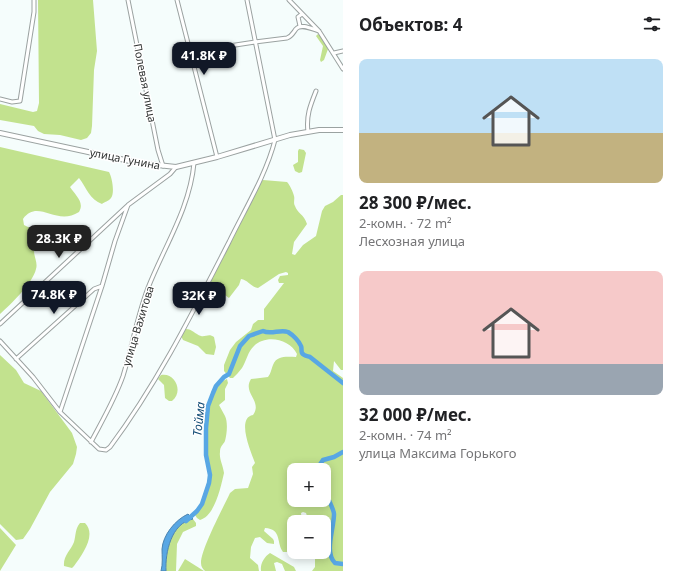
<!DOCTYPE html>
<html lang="ru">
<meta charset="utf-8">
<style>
body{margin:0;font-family:"Noto Sans",sans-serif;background:#f2f2f2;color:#202124;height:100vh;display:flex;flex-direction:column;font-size:15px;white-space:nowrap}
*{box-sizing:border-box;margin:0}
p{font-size:13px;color:#757577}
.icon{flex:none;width:22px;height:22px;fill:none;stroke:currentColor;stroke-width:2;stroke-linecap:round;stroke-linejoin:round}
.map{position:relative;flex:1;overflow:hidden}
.side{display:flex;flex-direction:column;background:#fff;width:336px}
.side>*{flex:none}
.tools{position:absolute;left:287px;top:463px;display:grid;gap:8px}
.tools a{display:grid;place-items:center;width:44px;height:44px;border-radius:8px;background:#fff;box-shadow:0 2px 10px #0003;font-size:20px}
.price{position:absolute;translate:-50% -34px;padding:0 9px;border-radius:8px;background:#111827;color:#fff;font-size:13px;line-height:26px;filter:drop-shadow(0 1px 2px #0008)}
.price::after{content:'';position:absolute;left:50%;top:24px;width:12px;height:9px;margin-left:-6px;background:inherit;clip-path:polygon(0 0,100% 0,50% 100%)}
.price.active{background:#222;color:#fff}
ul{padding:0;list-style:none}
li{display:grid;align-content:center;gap:8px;height:212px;padding:0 16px}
li span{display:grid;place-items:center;height:124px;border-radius:8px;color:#555}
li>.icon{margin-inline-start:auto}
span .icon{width:72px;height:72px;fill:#fffc;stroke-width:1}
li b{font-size:17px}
h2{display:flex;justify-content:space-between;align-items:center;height:48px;padding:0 16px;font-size:17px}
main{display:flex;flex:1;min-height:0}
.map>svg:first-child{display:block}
.green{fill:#c2e28e;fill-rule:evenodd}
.water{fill:#58a7e4;stroke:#4c84af}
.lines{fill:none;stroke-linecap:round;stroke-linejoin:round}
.river{stroke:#58a7e4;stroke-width:4.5}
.minor-casing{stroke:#9ba2a1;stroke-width:5}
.major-casing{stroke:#9ba2a1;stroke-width:6}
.minor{stroke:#fff;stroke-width:3}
.major{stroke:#fff;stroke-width:4}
.labels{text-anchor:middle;stroke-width:3;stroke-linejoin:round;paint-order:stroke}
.street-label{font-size:11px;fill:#313433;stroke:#fff}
.water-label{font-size:12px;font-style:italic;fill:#114c75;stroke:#fff}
</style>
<main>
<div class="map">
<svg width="343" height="571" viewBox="0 0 343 571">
<rect width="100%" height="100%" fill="#f5fdfc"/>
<path class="green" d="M38 0H93L97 51 94 70 92 126 91 133 87 138 81 140 60 135 44 134 38 131 34 126 0 120V104L33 112 37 111 39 103Z
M318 34 322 38 328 49 324 60 321 62 320 60 323 46 316 36Z
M0 147 109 172C112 177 115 193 111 198 109 201 104 202 102 204 90 200 86 187 79 178L70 187C75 195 85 202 79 212 56 227 38 198 23 219L24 225 42 234 47 238C46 243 42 245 42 251H34C34 257 38 263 36 269 33 283 10 305 0 314Z
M299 149 304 150 306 153 302 172 299 173 295 171 293 165 298 162V151Z
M263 180 287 182C290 185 293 192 294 196 295 199 293 203 295 206 297 213 304 214 307 224L294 242 292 254 295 255 303 245 316 236 322 211 325 206 333 202 341 195H343V370H341L334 361 333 371 343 378V571H312L315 567V552H324V522H309L306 513 303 512 301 513 302 522H294V540L287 541 288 549 287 552H283C276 542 282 529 265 528L264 531 273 539 274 541V544L267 543 260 537 255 538 251 547 250 558 258 565 259 571H205C203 569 201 567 201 563 201 549 223 508 230 493L235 489 248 488 253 474 252 467 255 463C251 452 236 418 253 415 263 401 242 393 251 379L268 377C271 373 271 370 273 365 277 355 287 357 296 357L297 354C290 339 266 334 254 346 248 351 246 362 242 368 239 372 236 375 233 378H230L224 371V365L230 350 236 342 251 330 253 324 258 320H264V309L284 283H279L278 280 280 276 288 275V273L286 272 279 274 258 288C251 287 248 280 241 279L239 285 229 298C222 292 214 291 209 285L247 210 259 182ZM294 470H324V500H294Z
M186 329C192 329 195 334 201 336 206 337 209 333 214 337L216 347 214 355 206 354 198 346 183 340 181 336Z
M0 355 16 370 24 383 41 391 72 433 77 447 76 454 73 464 50 492 30 529 23 539 16 540 0 524Z
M161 375C175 372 184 392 172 401H169L165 398 164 385 158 379Z
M227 379 228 383 225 389V400L219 405C221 409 223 412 225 416 228 422 227 434 225 441 223 445 220 446 220 452 219 459 223 465 224 473 221 486 215 516 200 520L197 518 195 515 202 504 208 479V465L204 449V426L207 405 211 394 223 381Z
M193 519 196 523V526L183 532 177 544 176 571H166C165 553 171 523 193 519Z
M80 523H85C97 535 82 555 74 566L72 568 64 566C63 556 71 550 74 542 76 535 75 529 80 523Z
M0 528 16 545 0 571Z
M270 553 294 567 296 571H285L282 564 277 562 274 563 276 571H261C260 564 264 557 270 553Z
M185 559 204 571H178Z"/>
<path class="water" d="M188 514 193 519C171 523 165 553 166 571H161C163 564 162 556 162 549 163 535 175 520 188 514Z"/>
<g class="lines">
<path class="river" d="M319 470V466L323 460 334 457 343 452
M324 491C326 494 334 510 334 514 334 529 324 552 335 563L343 564
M186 521 197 511 202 504 209 483 210 475 206 455V428L208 406 213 393 216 386 224 377 229 374 240 346 249 336 263 331C271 335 280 329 288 332 293 335 299 341 301 346 302 348 301 351 302 353 304 356 307 356 310 357L343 383"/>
<g class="minor-casing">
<path id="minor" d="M128 0 158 150 163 166
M177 0 217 157
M289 0 319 31 343 69
M300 26 298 17 302 14
M190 52 255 42 287 38C292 36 293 33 296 29 301 23 312 29 319 31
M334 53 343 51
M0 99 12 102 20 101 34 12V0
M308 132C306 116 310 106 316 91
M0 324 127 206
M0 341 33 377 60 412 99 449 106 450 110 447C157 384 193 312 229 242 245 209 266 175 275 140L247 0
M16 359 94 289 102 286
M60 412 102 286 115 241 128 205 170 174 176 167
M91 442C102 421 115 399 123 376 132 347 137 317 148 288 164 247 190 208 194 163"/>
</g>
<g class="major-casing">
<path id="major" d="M0 133 139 163 176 167 217 157 290 135 319 130H343"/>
</g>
<use href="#minor" class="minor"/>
<use href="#major" class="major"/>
</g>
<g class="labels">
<g class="street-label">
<text transform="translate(145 83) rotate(79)" y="4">Полевая улица</text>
<text transform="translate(125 159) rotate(11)" y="4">улица Гунина</text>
<text transform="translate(138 326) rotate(-73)" y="4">улица Вахитова</text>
</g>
<g class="water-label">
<text transform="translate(199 419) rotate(-84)" y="4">Тойма</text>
</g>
</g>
</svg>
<div class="tools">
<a>+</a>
<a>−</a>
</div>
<b class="price" style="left:204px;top:76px">41.8K ₽</b>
<b class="price active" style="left:59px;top:259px">28.3K ₽</b>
<b class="price" style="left:54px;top:315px">74.8K ₽</b>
<b class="price" style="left:199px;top:316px">32K ₽</b>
</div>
<section class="side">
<h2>Объектов: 4<svg class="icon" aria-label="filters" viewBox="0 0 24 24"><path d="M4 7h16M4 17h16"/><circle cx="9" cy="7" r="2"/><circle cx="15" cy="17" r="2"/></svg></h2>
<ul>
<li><span style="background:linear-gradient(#bfe0f5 60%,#c2b280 0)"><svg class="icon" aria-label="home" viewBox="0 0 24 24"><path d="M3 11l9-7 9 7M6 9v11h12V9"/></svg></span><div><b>28 300 ₽/мес.</b><p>2-комн. · 72 m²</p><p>Лесхозная улица</p></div></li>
<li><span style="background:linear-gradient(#f6c9c9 75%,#9aa5b1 0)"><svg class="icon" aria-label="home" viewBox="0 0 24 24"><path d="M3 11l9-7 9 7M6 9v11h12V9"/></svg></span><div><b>32 000 ₽/мес.</b><p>2-комн. · 74 m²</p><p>улица Максима Горького</p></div></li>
</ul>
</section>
</main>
